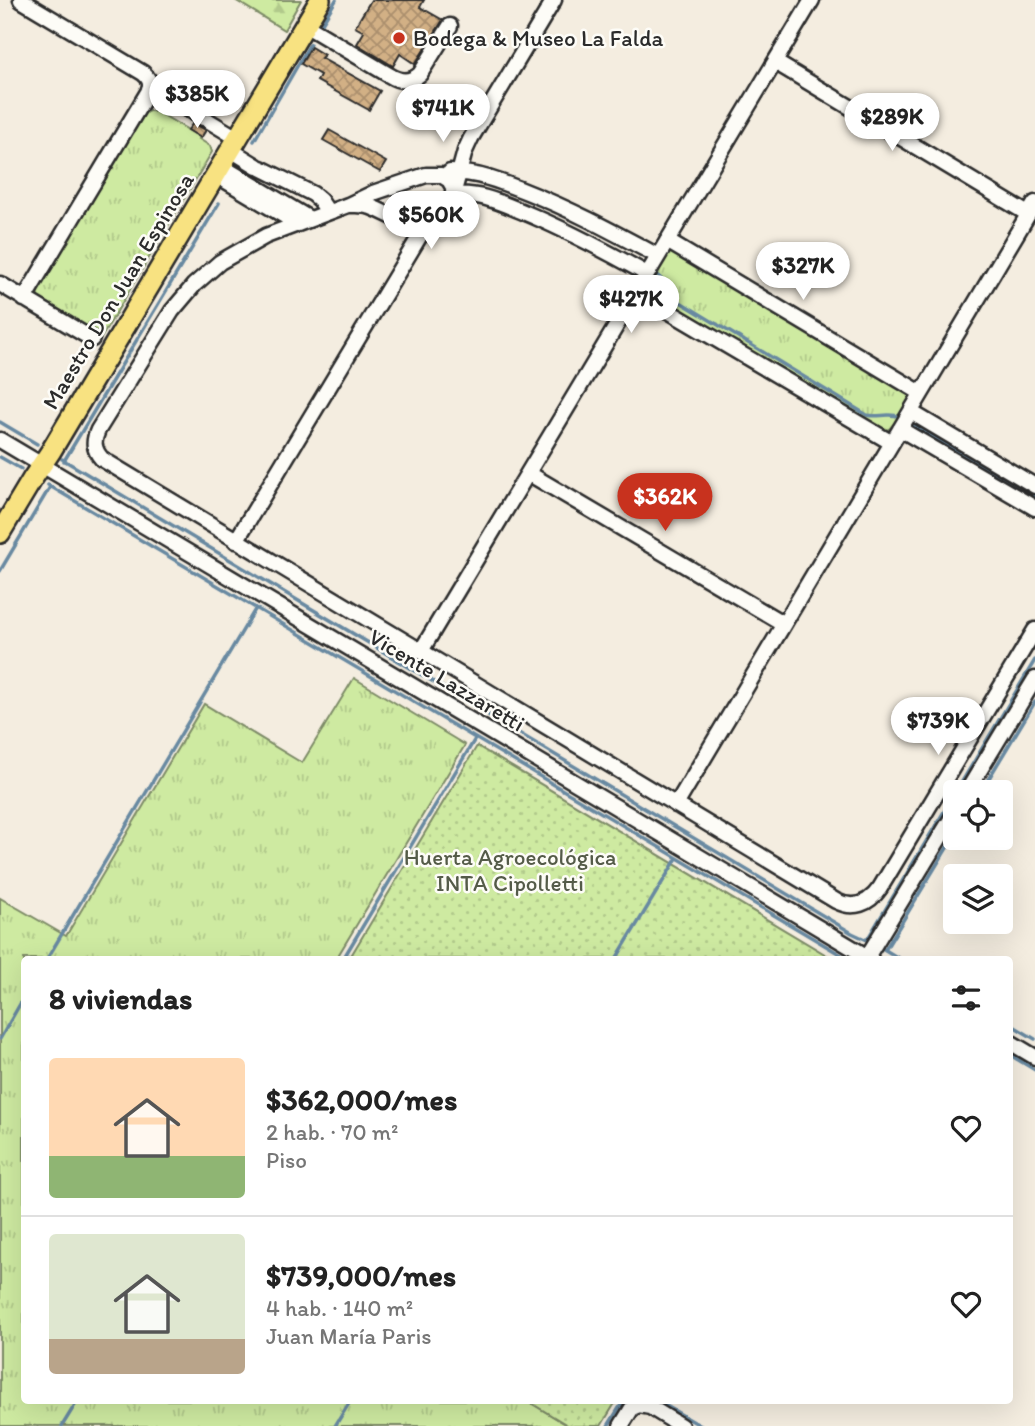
<!DOCTYPE html>
<html lang="es">
<meta charset="utf-8">
<style>
body{margin:0;font-family:Itim,sans-serif;background:#f6f6f6;color:#222;height:100vh;display:flex;flex-direction:column;font-size:26px;white-space:nowrap}
*{box-sizing:border-box;margin:0}
p{font-size:23px;color:#767676}
.icon{flex:none;width:38px;height:38px;fill:none;stroke:currentColor;stroke-width:2;stroke-linecap:round;stroke-linejoin:round}
.map{position:relative;flex:1;overflow:hidden}
.side{position:absolute;left:21px;top:956px;width:992px;height:448px;display:flex;flex-direction:column;background:#fff;border-radius:7px;box-shadow:0 7px 28px #0002}
.side>*{flex:none}
.fabs{position:absolute;left:943px;top:780px;display:grid;gap:14px}
.fabs a{display:grid;place-items:center;width:70px;height:70px;border-radius:7px;background:#fff;box-shadow:0 7px 28px #0002;font-size:35px}
.price{position:absolute;translate:-50% -60px;padding:0 16px;border-radius:24px;background:#fff;color:#222;font-size:23px;line-height:46px;filter:drop-shadow(0 2px 4px #0008)}
.price::after{content:'';position:absolute;left:50%;top:42px;width:21px;height:16px;margin-left:-10px;background:inherit;clip-path:polygon(0 0,100% 0,50% 100%)}
.price.active{background:#c8321e;color:#fff}
ul{padding:0;list-style:none}
li{display:flex;align-items:center;gap:21px;height:175px;padding:0 28px}
li+li{border-top:2px solid #e0e0e0}
li span{display:grid;place-items:center;flex:none;width:196px;height:140px;border-radius:7px;color:#555}
li>.icon{margin-inline-start:auto}
span .icon{width:84px;height:84px;fill:#fffc;stroke-width:1}
li b{font-size:30px}
h2{display:flex;justify-content:space-between;align-items:center;height:84px;padding:0 28px;font-size:30px}
.map>svg:first-child{display:block}
.grass{fill:url(#grass-tufts);stroke:#7c8a66;stroke-width:2}
.forest{fill:url(#forest-firs);stroke:#7c8a66;stroke-width:2}
.garden{fill:url(#garden-dots);stroke:#7c8a66;stroke-width:2}
.lines{fill:none;stroke-linecap:round;stroke-linejoin:round}
.stream{stroke:#6889a1;stroke-width:3.5}
.building{fill:url(#building-cross-hatch);stroke:#2b2b2b;stroke-width:2}
.minor-casing{stroke:#2b2b2b;stroke-width:19}
.major-casing{stroke:#2b2b2b;stroke-width:24}
.minor{stroke:#fdfcf7;stroke-width:14}
.major{stroke:#f8e281;stroke-width:19}
.poi-dot{fill:#c8321e;stroke:#fdfcf7;stroke-width:2.5}
.labels{text-anchor:middle;stroke-width:5;stroke-linejoin:round;paint-order:stroke}
.poi-label{font-size:23px;fill:#2b2b2b;stroke:#fdfcf7;text-anchor:start}
.street-label{font-size:23px;fill:#2b2b2b;stroke:#fdfcf7}
.park-label{font-size:23px;fill:#545b48;stroke:#fdfcf7}
</style>
<div class="map">
<svg width="1035" height="1426" viewBox="0 0 1035 1426">
<defs>
<pattern id="grass-tufts" width="24" height="20" patternUnits="userSpaceOnUse" patternTransform="scale(1.75)"><rect width="24" height="20" fill="#ceeaa1"/><path d="M3 7l-1-3M5 7V3M7 7l1-3M15 17l-1-3M17 17v-4M19 17l1-3" fill="none" stroke="#b1c98b"/></pattern>
<pattern id="forest-firs" width="22" height="20" patternUnits="userSpaceOnUse" patternTransform="scale(1.75)"><rect width="22" height="20" fill="#ceeaa1"/><path d="M5 1l3.5 6h-7zM16 11l3.5 6h-7z" fill="#b1c98b"/></pattern>
<pattern id="garden-dots" width="8" height="8" patternUnits="userSpaceOnUse" patternTransform="scale(1.75)"><rect width="8" height="8" fill="#ceeaa1"/><path d="M2 2h.1M6 6h.1" fill="none" stroke="#b1c98b" stroke-width="1.8" stroke-linecap="round"/></pattern>
<pattern id="building-cross-hatch" width="8" height="8" patternUnits="userSpaceOnUse" patternTransform="scale(1.75)"><rect width="8" height="8" fill="#d2b085"/><path d="M0 0l8 8M0 8l8-8" fill="none" stroke="#ab8f6d"/></pattern>
</defs>
<rect width="100%" height="100%" fill="#f4ede0"/>
<filter id="ink" filterUnits="userSpaceOnUse"><feTurbulence type="fractalNoise" baseFrequency=".0143" numOctaves="2"/><feDisplacementMap in="SourceGraphic" scale="14" xChannelSelector="R" yChannelSelector="G"/><feConvolveMatrix kernelMatrix="1 2 1 2 8 2 1 2 1" color-interpolation-filters="sRGB"/></filter>
<g filter="url(#ink)">
<path class="grass" d="M149 111H156L200 137 199 139 210 146 212 152 100 340 45 307 38 298 37 291 142 114Z
M674 251 909 393C910 404 896 427 885 431L652 293 649 283 667 254Z
M354 678 465 745 336 959H24V1400H526L569 1426H0V898L66 936 204 704 302 763Z"/>
<path class="forest" d="M235 0H301L284 30Z"/>
<path class="garden" d="M477 746 833 959H349Z
M526 1400H617L601 1426H569Z"/>
<g class="lines">
<path class="stream" d="M322 23 336 0
M254 141 310 44
M655 272C664 280 667 292 677 300L867 415C878 418 889 412 900 417
M0 422 37 444
M914 425 1035 497
M0 457 21 469
M62 459 852 933 867 940 1035 660
M64 461 219 203
M48 485 848 959
M0 571 50 487
M980 793 1035 702
M882 948 900 959
M885 950 956 833
M47 959 256 608
M343 959 475 739
M616 959 677 858
M1010 1024 1035 1039
M0 1039 24 997
M1010 1055 1035 1070
M656 1400 701 1426
M62 1426 78 1400
M335 1426 351 1400
M608 1426 624 1400"/>
</g>
<path class="building" d="M371 0H424L420 7 443 20 415 64 400 54 393 66 357 44 364 32 355 27Z
M311 47 324 55 321 58 380 91 369 110 317 81 320 75 301 64Z
M193 123 206 130 201 138 188 130Z
M329 130 386 162 380 172 323 140Z"/>
<g class="lines">
<g class="minor-casing">
<path id="minor" d="M21 0 143 73C150 79 152 84 148 92L24 299
M554 0 471 138 465 151 453 195C477 192 499 202 521 211 565 229 606 251 647 274
M305 25 389 75C400 82 410 83 420 74L450 26
M775 62 1028 214
M149 89 160 93 203 118
M209 121 237 138
M231 150 257 166
M221 166 310 219
M261 168 313 194 320 200 328 212
M450 172C477 172 502 182 527 192 573 210 615 233 658 256
M216 175 298 224
M348 205C356 205 363 204 371 207 396 216 416 238 443 212 450 205 454 197 453 187L449 180 441 175H426L373 193 348 205 266 236 220 262 194 285 172 311 98 430C93 441 93 449 102 459L836 901C854 910 869 904 880 888L1035 630
M667 241 921 393
M0 284 92 339
M636 292 892 443
M911 412 1035 486
M900 429 1035 508
M0 440 871 959
M528 473 784 624
M236 541 421 234 433 220
M421 651 812 0
M966 793 1035 679
M676 805 1035 203
M867 957 956 811
M1010 1042 1035 1057
M621 1426 632 1408 639 1405 650 1407 681 1426"/>
</g>
<g class="major-casing">
<path id="major" d="M0 533 33 478 51 451 320 0"/>
</g>
<use href="#minor" class="minor"/>
<use href="#major" class="major"/>
</g>
</g>
<circle class="poi-dot" cx="399" cy="38" r="7"/>
<g class="labels">
<g class="poi-label">
<text x="413" y="46">Bodega &amp; Museo La Falda</text>
</g>
<g class="street-label">
<text transform="translate(118 291) rotate(-59)" y="8">Maestro Don Juan Espinosa</text>
<text transform="translate(447 680) rotate(31)" y="8">Vicente Lazzaretti</text>
</g>
<g class="park-label">
<text x="510" y="865">Huerta Agroecológica<tspan x="510" dy="26">INTA Cipolletti</tspan></text>
</g>
</g>
</svg>
<div class="fabs">
<a><svg class="icon" aria-label="locate" viewBox="0 0 24 24"><circle cx="12" cy="12" r="6"/><path d="M12 2v4M12 18v4M2 12h4M18 12h4"/></svg></a>
<a><svg class="icon" aria-label="layers" viewBox="0 0 24 24"><path d="M12 4l9 5-9 5-9-5zM3 14l9 5 9-5"/></svg></a>
</div>
<b class="price" style="left:197px;top:130px">$385K</b>
<b class="price" style="left:443px;top:144px">$741K</b>
<b class="price" style="left:892px;top:153px">$289K</b>
<b class="price" style="left:431px;top:251px">$560K</b>
<b class="price" style="left:803px;top:302px">$327K</b>
<b class="price" style="left:631px;top:335px">$427K</b>
<b class="price active" style="left:665px;top:533px">$362K</b>
<b class="price" style="left:938px;top:757px">$739K</b>
<section class="side">
<h2>8 viviendas<svg class="icon" aria-label="filters" viewBox="0 0 24 24"><path d="M4 7h16M4 17h16"/><circle cx="9" cy="7" r="2"/><circle cx="15" cy="17" r="2"/></svg></h2>
<ul>
<li><span style="background:linear-gradient(#ffd9b3 70%,#8fb573 0)"><svg class="icon" aria-label="home" viewBox="0 0 24 24"><path d="M3 11l9-7 9 7M6 9v11h12V9"/></svg></span><div><b>$362,000/mes</b><p>2 hab. · 70 m²</p><p>Piso</p></div><svg class="icon" aria-label="heart" viewBox="0 0 24 24"><path d="M12 20l-8-8c-3-5 5-10 8-4 3-6 11-1 8 4z"/></svg></li>
<li><span style="background:linear-gradient(#dfe7d0 75%,#b9a48a 0)"><svg class="icon" aria-label="home" viewBox="0 0 24 24"><path d="M3 11l9-7 9 7M6 9v11h12V9"/></svg></span><div><b>$739,000/mes</b><p>4 hab. · 140 m²</p><p>Juan María Paris</p></div><svg class="icon" aria-label="heart" viewBox="0 0 24 24"><path d="M12 20l-8-8c-3-5 5-10 8-4 3-6 11-1 8 4z"/></svg></li>
</ul>
</section>
</div>
